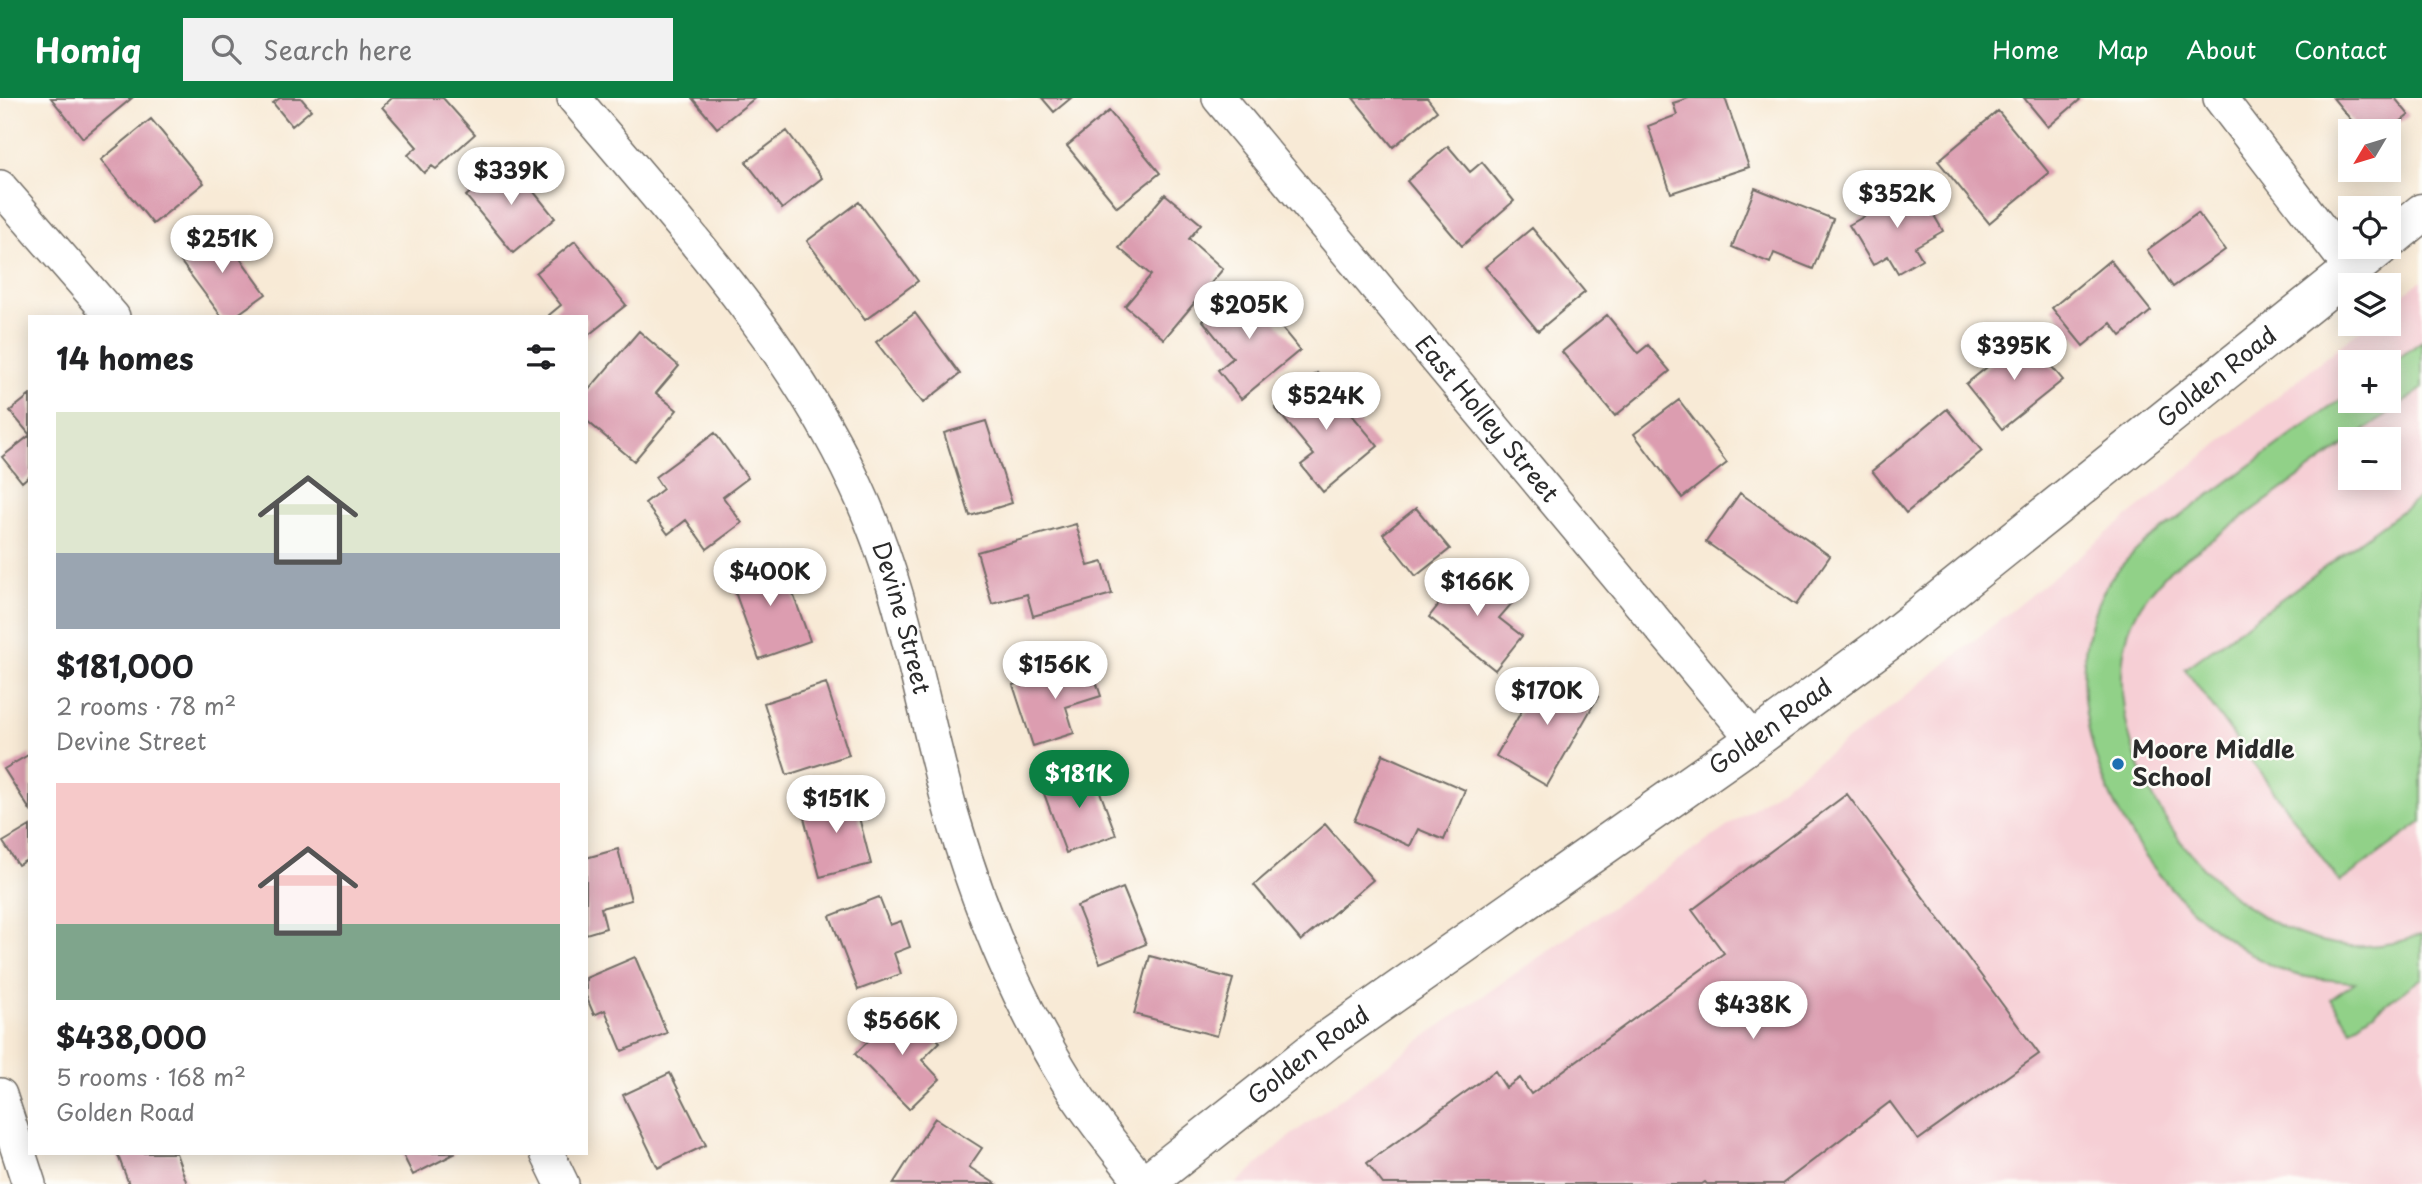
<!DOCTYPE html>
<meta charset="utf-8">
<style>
body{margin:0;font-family:"Playpen Sans",sans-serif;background:#f2f2f2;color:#202124;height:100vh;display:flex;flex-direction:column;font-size:26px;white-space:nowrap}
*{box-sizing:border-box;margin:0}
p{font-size:23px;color:#757577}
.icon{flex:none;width:38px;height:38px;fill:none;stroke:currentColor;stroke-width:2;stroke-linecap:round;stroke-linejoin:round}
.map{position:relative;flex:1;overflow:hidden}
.panel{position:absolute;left:28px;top:217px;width:560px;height:840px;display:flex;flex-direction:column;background:#fff;border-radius:0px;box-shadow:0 4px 18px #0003}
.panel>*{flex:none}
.needle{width:46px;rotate:232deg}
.controls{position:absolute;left:2338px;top:21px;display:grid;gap:14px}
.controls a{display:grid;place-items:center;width:63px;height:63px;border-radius:0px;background:#fff;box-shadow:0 4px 18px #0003;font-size:35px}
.price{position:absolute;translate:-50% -60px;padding:0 16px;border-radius:24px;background:#fff;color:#222;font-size:23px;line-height:46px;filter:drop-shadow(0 2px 4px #0008)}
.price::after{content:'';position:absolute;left:50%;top:42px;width:21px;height:16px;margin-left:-10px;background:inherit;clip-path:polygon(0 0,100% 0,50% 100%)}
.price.selected{background:#0b8043;color:#fff}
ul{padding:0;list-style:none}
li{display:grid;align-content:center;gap:14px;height:371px;padding:0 28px}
li span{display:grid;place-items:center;height:217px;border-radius:0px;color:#555}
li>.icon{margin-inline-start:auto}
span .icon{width:126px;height:126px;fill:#fffc;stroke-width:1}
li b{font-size:30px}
h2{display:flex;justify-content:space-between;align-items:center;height:84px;padding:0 28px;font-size:30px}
header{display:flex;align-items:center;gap:42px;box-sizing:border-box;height:98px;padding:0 35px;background:#0b8043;color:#fff}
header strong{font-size:33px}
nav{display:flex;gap:38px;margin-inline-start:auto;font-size:24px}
.search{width:490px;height:63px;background:#f2f2f2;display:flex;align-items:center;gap:18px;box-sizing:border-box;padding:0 24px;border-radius:0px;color:#757577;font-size:26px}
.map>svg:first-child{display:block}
.built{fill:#f6cfd5;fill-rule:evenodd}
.green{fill:#91d188;stroke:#5e7e5a;stroke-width:2}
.building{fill:#dc9db0}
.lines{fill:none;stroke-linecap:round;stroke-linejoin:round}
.minor-casing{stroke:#736e67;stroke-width:36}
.tertiary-casing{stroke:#736e67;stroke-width:41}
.minor{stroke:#fff;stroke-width:33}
.tertiary{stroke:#fff;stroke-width:38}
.poi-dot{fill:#1f6fb2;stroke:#fdfcf7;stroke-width:2.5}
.labels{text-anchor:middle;stroke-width:5;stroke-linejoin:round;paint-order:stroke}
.street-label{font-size:24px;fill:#2b2b2b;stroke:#fdfcf7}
.poi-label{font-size:24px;font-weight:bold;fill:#2b2b2b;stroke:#fdfcf7;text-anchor:start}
</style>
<header>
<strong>Homiq</strong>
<div class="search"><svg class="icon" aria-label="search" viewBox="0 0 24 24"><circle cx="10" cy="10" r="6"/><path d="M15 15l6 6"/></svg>Search here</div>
<nav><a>Home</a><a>Map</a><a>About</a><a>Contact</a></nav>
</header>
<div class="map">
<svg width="2422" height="1086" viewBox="0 0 2422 1086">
<rect width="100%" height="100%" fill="#fdfcf7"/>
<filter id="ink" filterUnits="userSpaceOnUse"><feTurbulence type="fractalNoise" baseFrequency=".0143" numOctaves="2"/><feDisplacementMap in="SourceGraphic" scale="14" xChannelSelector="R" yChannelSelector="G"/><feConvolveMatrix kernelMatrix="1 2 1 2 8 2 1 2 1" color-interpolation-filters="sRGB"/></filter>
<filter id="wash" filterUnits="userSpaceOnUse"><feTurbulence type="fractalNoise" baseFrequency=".00686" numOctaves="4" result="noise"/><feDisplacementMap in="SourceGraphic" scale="28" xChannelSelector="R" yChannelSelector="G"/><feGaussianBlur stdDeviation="1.57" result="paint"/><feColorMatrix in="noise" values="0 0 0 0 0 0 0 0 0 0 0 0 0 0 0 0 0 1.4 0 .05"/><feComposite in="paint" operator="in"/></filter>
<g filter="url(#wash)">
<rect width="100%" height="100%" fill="#f8ead6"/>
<path class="built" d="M2422 182V1086H1236L1290 1038 1438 929 1744 717 1884 615 2367 226H2389V208ZM2350 264H2389V303H2350ZM2350 341H2389V380H2350Z"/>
<path class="green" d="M2422 243V291L2171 471C2154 489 2137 508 2129 532 2084 682 2263 902 2422 836V880L2351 931 2331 901 2355 884C2327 882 2298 881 2272 868 2235 849 2195 819 2168 787 2102 712 2057 594 2101 498 2112 475 2130 457 2149 441L2350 295V303H2389V267Z
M2422 398V724L2340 784 2185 571Z"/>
<g id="blocks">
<path class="building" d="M51 0H132L83 40Z
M280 0H301L311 12 292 28 273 5Z
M392 0H443L475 36 436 71 432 68 424 75 408 57 417 49 382 9Z
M692 0H755L717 30Z
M1042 0H1071L1054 14Z
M1353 0H1427L1437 13 1393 49Z
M1689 0H1725L1749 69 1671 95 1648 28 1677 17 1673 5Z
M2024 0H2082L2048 29Z
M2333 0H2395L2409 17 2388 33H2360Z
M1109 13 1160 75 1117 109 1067 48Z
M1998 13 2049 75 1989 125 1938 63Z
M151 21 204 85 153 126 101 62Z
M787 33 822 80 782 111 746 64Z
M1448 48 1470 74 1482 64 1514 103 1462 148 1407 83Z
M509 63 555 120 513 155 466 98Z
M1917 88 1943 133 1915 149 1922 161 1898 175 1888 158 1873 167 1849 127Z
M1755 90 1833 121 1813 171 1774 155 1770 165 1732 149Z
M1165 96 1201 126 1189 141 1223 171 1164 241 1125 208 1151 177 1119 150Z
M859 104 918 183 865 222 807 143Z
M2198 115 2225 152 2173 189 2147 152Z
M218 130 266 196 234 219H222L178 160Z
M1532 130 1585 194 1538 233 1485 169Z
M575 143 626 207 586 239V219H550L549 217 561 207 536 175Z
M2110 162 2151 213 2121 238 2111 225 2083 248 2052 210Z
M1246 187 1300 252 1241 301 1218 272 1233 260 1203 223Z
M915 215 960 276 923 305 876 244Z
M1607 217 1638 255 1648 247 1670 273 1615 318 1562 254Z
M639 233 679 268 656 295 677 312 634 363 586 322V295Z
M2026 238 2063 282 2002 331 1966 286Z
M1317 275 1378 348 1323 394 1301 367 1314 357 1275 310Z
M30 297V377L22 384 2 359 30 337 10 313Z
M1679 302 1727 365 1682 400 1634 336Z
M1947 311 1982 353 1906 415 1872 373Z
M986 323 1012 405 970 418 944 335Z
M715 335 748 380 723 399 742 425 707 451 686 422 668 436 645 405 663 391 655 379Z
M1740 395 1830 458 1796 507 1706 444Z
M1416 410 1450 451 1416 478 1383 436Z
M1076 426 1088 468 1103 464 1112 496 1033 518 1027 496 992 506 977 454Z
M780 459 810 543 759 561 729 477Z
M1468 469 1513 504 1499 520 1522 538 1495 572 1429 519Z
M1089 563 1101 598 1066 609 1074 635 1033 648 1013 587Z
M1546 570 1598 599 1547 688 1496 658Z
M826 585 849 657 787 677 764 605Z
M30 656V712L4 671Z
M1383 656 1465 692 1444 742 1418 731 1410 748 1354 723Z
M1090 667 1116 737 1066 755 1042 690 1058 684 1056 679Z
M853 696 871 766 820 779 801 709Z
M1847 696 2039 956 1918 1042 1890 1004 1782 1086H1707L1705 1084 1702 1086H1383L1367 1065 1495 973 1506 990 1520 980 1531 996 1724 855 1692 812Z
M1325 726 1373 782 1301 843 1254 787Z
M30 728V760L18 767 3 744Z
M618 751 631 802 601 810 606 830 586 836V760Z
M1123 790 1146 846 1100 865 1077 808Z
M879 799 890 827 901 823 910 849 894 855 901 876 858 892 830 818Z
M1150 858 1233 881 1217 938 1134 916Z
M635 859 667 935 622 953 605 912 594 917 586 898V880Z
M905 907 940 944 922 962 940 981 909 1011 855 956Z
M670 975 706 1047 658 1070 623 997Z
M935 1020 982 1050 969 1069 996 1086H893Z
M117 1055H176L187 1086H129Z
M402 1055H456L413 1077Z"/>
</g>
</g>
<g filter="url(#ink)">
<use href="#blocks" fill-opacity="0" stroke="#736e67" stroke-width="2"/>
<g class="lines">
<g class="minor-casing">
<g id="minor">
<path id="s1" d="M574 0C677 123 788 241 856 388 905 492 921 608 952 717 979 810 1017 903 1069 986 1091 1021 1118 1053 1143 1086"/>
<path id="s2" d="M1219 0 1754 642"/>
<path d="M2220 0 2352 172"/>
<path d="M0 89 113 219"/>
<path d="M0 997 29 1086"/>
<path d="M547 1055 562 1086"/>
</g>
</g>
<g class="tertiary-casing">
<g id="tertiary">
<path d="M2389 142 2422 115"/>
<path id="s3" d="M1145 1086 1326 943 1754 642 1887 544 2380 149"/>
</g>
</g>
<use href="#minor" class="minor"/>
<use href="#tertiary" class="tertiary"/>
</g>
</g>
<circle class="poi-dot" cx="2118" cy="666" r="7"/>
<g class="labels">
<g class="street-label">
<text dy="8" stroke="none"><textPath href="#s3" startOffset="1342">Golden Road</textPath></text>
<text dy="8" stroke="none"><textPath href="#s2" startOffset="418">East Holley Street</textPath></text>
<text dy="8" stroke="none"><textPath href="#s1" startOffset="621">Devine Street</textPath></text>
<text dy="8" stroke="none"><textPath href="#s3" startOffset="775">Golden Road</textPath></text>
<text dy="8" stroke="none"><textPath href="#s3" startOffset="208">Golden Road</textPath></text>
</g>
<g class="poi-label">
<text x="2132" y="660">Moore Middle<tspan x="2132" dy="28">School</tspan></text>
</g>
</g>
</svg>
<div class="controls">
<a><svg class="needle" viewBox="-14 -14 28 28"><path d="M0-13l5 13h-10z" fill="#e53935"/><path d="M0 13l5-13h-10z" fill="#757577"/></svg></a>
<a><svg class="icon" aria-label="locate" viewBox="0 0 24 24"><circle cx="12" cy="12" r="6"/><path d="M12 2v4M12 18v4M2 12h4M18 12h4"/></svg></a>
<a><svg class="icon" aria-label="layers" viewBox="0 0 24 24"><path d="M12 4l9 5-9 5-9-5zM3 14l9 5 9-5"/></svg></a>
<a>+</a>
<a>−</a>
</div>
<b class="price" style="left:511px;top:109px">$339K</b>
<b class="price" style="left:1897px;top:132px">$352K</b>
<b class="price" style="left:222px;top:177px">$251K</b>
<b class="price" style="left:1249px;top:243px">$205K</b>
<b class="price" style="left:2014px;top:284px">$395K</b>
<b class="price" style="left:1326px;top:334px">$524K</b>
<b class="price" style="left:770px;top:510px">$400K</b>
<b class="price" style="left:1477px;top:520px">$166K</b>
<b class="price" style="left:1055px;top:603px">$156K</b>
<b class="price" style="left:1547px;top:629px">$170K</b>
<b class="price selected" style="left:1079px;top:712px">$181K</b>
<b class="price" style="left:836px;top:737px">$151K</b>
<b class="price" style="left:1753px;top:943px">$438K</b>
<b class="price" style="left:902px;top:959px">$566K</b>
<section class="panel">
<h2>14 homes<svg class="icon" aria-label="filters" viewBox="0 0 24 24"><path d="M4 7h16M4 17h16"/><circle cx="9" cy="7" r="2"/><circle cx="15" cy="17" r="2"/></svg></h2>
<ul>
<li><span style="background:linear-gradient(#dfe7d0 65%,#9aa5b1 0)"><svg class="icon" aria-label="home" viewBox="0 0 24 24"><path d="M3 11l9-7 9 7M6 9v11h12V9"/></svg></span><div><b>$181,000</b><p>2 rooms · 78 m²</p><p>Devine Street</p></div></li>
<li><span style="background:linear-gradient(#f6c9c9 65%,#7fa58c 0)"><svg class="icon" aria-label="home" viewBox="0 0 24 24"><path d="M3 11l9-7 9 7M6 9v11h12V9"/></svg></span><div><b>$438,000</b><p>5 rooms · 168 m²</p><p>Golden Road</p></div></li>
</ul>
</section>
</div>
